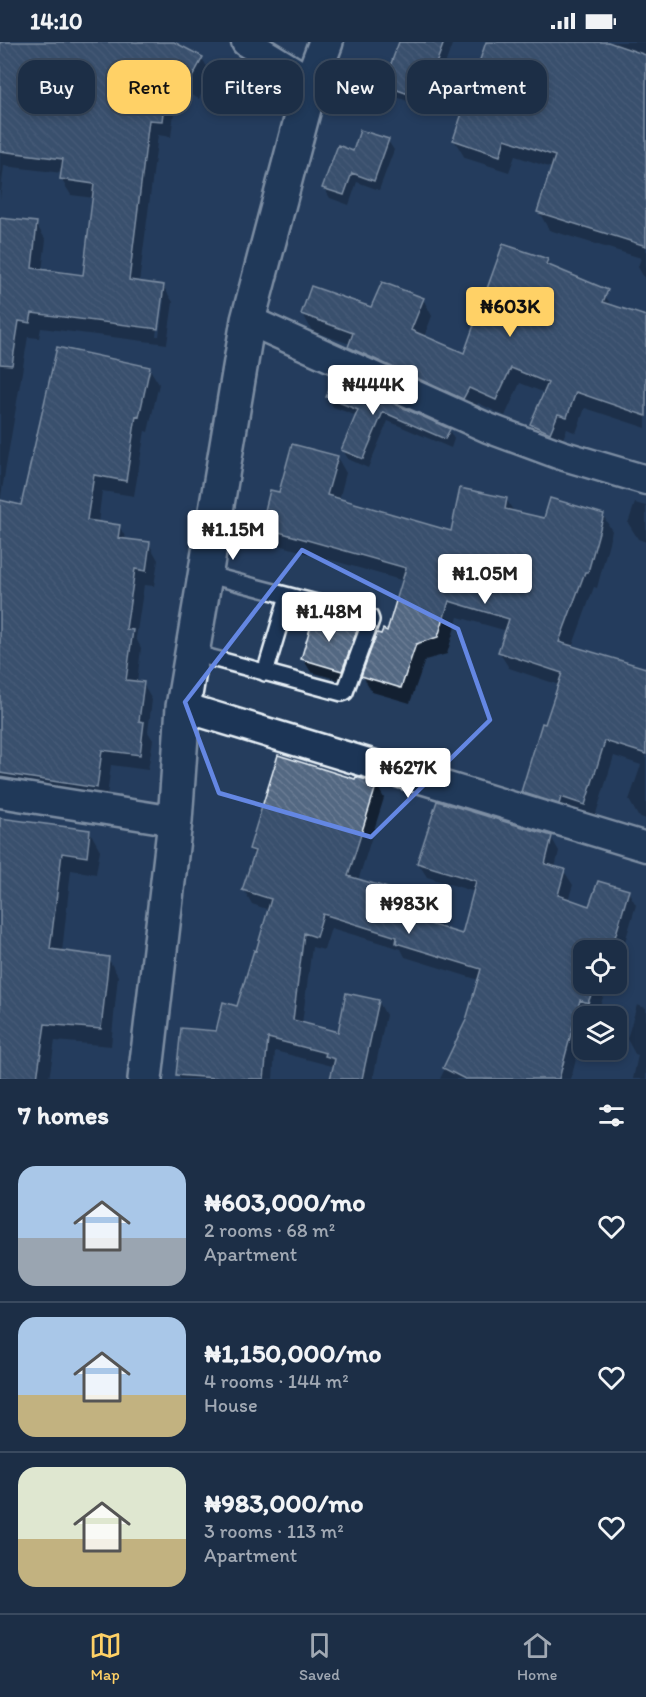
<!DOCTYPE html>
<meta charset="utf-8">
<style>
body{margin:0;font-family:Itim,sans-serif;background:#25364d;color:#f1f3f6;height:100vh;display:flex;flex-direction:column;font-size:22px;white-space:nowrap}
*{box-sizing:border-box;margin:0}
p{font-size:20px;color:#a0a8b3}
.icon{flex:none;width:33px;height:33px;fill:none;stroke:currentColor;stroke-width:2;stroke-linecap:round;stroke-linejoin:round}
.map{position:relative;height:1037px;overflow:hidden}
.details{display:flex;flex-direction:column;background:#1c2e46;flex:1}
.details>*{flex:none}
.top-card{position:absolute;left:18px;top:18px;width:610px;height:54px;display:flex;gap:12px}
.tools{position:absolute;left:573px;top:898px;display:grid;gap:12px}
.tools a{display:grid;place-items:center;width:54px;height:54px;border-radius:12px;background:#1c2e46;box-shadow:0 3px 9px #0003,0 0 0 2px #3a4a5f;font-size:30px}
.price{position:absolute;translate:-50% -51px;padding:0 14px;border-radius:6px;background:#fff;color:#222;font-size:20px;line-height:39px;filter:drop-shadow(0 2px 3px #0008)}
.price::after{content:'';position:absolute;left:50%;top:36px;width:18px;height:14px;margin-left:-9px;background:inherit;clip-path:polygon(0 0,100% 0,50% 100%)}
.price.on{background:#ffd166;color:#111}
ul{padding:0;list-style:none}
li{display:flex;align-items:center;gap:18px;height:150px;padding:0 18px}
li+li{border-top:2px solid #3a4a5f}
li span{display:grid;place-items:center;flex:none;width:168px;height:120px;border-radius:18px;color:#555}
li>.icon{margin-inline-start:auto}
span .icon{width:72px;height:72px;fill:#fffc;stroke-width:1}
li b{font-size:26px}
h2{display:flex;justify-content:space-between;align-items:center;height:72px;padding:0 18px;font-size:26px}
.pill{padding:0 21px;border-radius:18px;background:#1c2e46;box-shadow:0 3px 9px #0003,0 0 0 2px #3a4a5f;font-size:21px;line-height:54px}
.pill.on{background:#ffd166;color:#111}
.status{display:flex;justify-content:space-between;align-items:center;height:42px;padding:0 30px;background:#1c2e46;direction:ltr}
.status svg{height:16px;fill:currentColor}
.menu{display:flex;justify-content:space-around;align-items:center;height:84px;border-top:2px solid #3a4a5f;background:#1c2e46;font-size:16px;color:#a0a8b3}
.menu a{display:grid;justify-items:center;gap:3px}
.menu .on{color:#ffd166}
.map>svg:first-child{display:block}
.shadow{fill:#0007;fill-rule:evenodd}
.building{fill:url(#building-back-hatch);stroke:#e8f1f8;stroke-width:1.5}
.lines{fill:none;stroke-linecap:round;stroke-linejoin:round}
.service-casing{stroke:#e8f1f8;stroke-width:20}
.minor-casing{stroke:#e8f1f8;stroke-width:33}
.secondary-casing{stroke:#e8f1f8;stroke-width:38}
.service{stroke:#1d3557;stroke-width:15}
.minor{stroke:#1d3557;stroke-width:28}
.secondary{stroke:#1d3557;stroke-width:33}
.marked{fill:none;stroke:#6487e3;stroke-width:4.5;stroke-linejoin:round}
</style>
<div class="status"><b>14:10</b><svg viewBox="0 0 49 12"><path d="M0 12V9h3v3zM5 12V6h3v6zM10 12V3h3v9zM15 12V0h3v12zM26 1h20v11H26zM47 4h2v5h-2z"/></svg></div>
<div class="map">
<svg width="646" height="1037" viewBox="0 0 646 1037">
<defs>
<pattern id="building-back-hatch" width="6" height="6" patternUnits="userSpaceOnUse" patternTransform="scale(1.5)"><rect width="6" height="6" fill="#536782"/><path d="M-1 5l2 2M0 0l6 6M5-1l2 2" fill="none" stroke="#6c7d94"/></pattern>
</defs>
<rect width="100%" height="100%" fill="#253d5d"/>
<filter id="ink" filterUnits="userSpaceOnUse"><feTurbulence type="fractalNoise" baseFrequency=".0167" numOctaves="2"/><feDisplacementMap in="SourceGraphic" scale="12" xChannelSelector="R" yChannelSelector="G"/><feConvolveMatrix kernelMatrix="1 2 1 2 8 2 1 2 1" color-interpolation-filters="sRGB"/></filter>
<g filter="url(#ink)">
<path class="shadow" d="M0 0H171L202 16 211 32 199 57 177 46 171 95 158 93 139 241 163 244 173 260 167 302 41 286 39 296 28 295 0 460 23 464 149 326 159 342 148 390 145 389 134 454 102 449 98 481 119 484 127 498 149 502 158 518 154 544 144 543 136 596 141 606 137 641 143 642 152 658 148 690 153 698 148 728 111 723 106 762 0 739V175L4 178 36 182 46 198 42 229 84 234 94 156 71 153 61 137 62 131 4 124 0 157ZM161 257H164L159 294H156Z
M401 0H453L429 67 391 53 385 43Z
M488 0H646V239L638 225 641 216 549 188 539 170 552 126 515 114 509 130 465 116 454 98Z
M388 99 394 108 379 148 357 140 349 163 330 156 324 146Z
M547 219 556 235 605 254 612 264 646 276V386L585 366 576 391 567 387 559 406 541 398 531 382 545 351 520 341 505 374 478 361 473 372 359 321 349 305 350 302 312 289 303 272 372 267 423 257 432 274 424 295 465 313Z
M336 337 449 388 454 397 451 406 388 379 368 426 348 417 343 408 357 374 333 365 328 355Z
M337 415 346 431 339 458 452 491 506 457 514 470 545 478 603 473 612 489 597 546 594 545 572 606 646 627V777L638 774 629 758 641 723 614 714 594 778 532 766 522 750 559 643 509 626 499 610 507 589 458 575 447 612 425 618 410 661 372 650 363 634 388 591 404 539 272 501 262 484 280 452Z
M635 461 646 464V500L638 497 628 481Z
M357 587 365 600 350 641 311 630 303 617Z
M356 739 376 742 384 756 358 839 423 858 431 872 428 883 463 894 475 850 427 835 418 821 551 795 559 809 555 826 564 829 573 843 568 858 590 865 628 849 636 863 616 930V909H584V942H608L596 975H584V999L581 998 571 1037H440L468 978 479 938 405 915 401 907 331 886 324 908 312 905 302 982 339 992 378 959 386 973 373 1037H332L334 1027 332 1024 275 1009 273 1037H180L178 1032 238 965 257 911 269 868 252 862 244 848 255 815 250 807Z
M0 778 90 790 100 808 96 832 71 828 62 910 108 916 118 934 111 1004 55 999 49 1037H0Z
M637 963 646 966V1037H633L638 1013 635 1012 627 997Z"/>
<path class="building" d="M0 0H174L203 15 189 41 168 31 162 79 149 78 129 238 164 243 158 287 32 271 30 281 19 279 12 323 0 322V176L37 180 32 226 83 233 94 142 60 137 63 117 0 109Z
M399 0H444L423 57 383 43Z
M486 0H608L646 13V204L537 170 555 114 505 97 500 114 453 98Z
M360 88 389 97 374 139 352 131 344 153 322 146 338 103 353 109Z
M503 202 548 217 546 222 608 248 603 260 646 274V374L576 350 567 375 558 372 550 391 530 382 548 341 511 326 496 358 469 346 463 357 348 305 353 291 301 272 311 244 371 265 382 240 424 256 411 288 464 311Z
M57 305 150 325 139 375 136 374 126 439 94 433 87 478 120 483 118 496 150 500 146 529 135 527 126 587 133 588 126 638 144 640 139 679 144 680 140 713 102 708 97 746 0 731V458L21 463Z
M335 335 450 387 445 397 383 370 363 417 341 408 358 368 326 355Z
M292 402 338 414 327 453 451 489 460 446 507 456 505 467 544 476 550 456 604 472 588 530H585L559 600 646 626V712L605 699 585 763 561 755 559 762 521 750 542 681 545 682 562 631 498 610 509 577 449 559 438 595 416 602 401 646 361 634 377 591 381 592 383 587 387 589 406 526 261 485 270 448 279 450Z
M314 573 358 586 342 629 301 617Z
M278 713 355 737 356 735 377 741 348 834 424 857 417 878 462 892 476 839 417 821 437 759 552 794 545 822 565 827 558 853 589 864 598 839 629 848 611 909H584V942H595L588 961 580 958 559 1037H465L443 1026 466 978 481 927 396 901 397 895 323 872 316 895 304 891 293 978 338 990 346 951 379 958 362 1037H330L335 1017 325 1014 326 1011 268 996 264 1037H229L176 1033 181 986 216 989 223 960 237 964 254 908 256 909 271 857 242 848 255 809 249 807Z
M0 776 90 788 87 815 62 811 50 907 109 915 101 987 45 982 37 1037H0Z"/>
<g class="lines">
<g class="service-casing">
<path id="service" d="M193 611 342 651 345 650 371 578 370 575 205 532
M265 631 288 554"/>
</g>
<g class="minor-casing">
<path id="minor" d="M246 0 311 40
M248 278 488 386 561 413 646 438
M183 665 646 805
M0 751 175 779"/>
</g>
<g class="secondary-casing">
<path id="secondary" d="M145 1037 175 779 183 665 248 278 311 40 326 0"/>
</g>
<use href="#service" class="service"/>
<use href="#minor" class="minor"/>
<use href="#secondary" class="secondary"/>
</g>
</g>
<path d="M0 0H646V1037H0ZM302 508 458 587 490 678 371 795 219 751 185 660Z" fill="#253d5d" fill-opacity=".55" fill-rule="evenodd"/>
<path class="marked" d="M302 508 458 587 490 678 371 795 219 751 185 660Z"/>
</svg>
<div class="tools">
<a><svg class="icon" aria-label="locate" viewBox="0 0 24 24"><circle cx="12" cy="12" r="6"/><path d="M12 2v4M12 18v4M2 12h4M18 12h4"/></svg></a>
<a><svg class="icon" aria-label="layers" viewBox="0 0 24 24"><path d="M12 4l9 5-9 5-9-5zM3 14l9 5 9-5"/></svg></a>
</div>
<b class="price on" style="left:510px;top:296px">₦603K</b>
<b class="price" style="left:373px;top:374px">₦444K</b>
<b class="price" style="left:233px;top:519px">₦1.15M</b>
<b class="price" style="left:485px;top:563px">₦1.05M</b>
<b class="price" style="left:329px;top:601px">₦1.48M</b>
<b class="price" style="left:408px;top:757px">₦627K</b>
<b class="price" style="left:409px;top:893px">₦983K</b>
<div class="top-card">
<a class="pill">Buy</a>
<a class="pill on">Rent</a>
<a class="pill">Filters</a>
<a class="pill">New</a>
<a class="pill">Apartment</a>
</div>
</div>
<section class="details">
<h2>7 homes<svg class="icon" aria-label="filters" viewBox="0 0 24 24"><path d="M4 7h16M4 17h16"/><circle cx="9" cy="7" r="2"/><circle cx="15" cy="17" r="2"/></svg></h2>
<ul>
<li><span style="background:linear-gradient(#a9c7e8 60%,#9aa5b1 0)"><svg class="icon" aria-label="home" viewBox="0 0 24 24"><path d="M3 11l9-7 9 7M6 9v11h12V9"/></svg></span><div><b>₦603,000/mo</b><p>2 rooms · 68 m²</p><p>Apartment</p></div><svg class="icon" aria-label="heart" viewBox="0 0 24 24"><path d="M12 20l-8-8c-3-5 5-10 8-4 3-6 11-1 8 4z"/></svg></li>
<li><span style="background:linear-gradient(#a9c7e8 65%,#c2b280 0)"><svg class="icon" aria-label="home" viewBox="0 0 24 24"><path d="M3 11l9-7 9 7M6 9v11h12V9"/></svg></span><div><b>₦1,150,000/mo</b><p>4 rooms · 144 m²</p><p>House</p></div><svg class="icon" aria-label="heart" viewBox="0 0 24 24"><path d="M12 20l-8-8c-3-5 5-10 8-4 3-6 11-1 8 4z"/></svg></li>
<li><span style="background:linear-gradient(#dfe7d0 60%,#c2b280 0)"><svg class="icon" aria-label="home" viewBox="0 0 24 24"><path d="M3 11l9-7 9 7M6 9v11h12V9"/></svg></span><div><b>₦983,000/mo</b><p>3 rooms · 113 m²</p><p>Apartment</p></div><svg class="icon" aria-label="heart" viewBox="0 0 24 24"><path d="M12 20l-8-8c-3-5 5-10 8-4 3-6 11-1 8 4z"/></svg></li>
</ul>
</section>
<nav class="menu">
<a class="on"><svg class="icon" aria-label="map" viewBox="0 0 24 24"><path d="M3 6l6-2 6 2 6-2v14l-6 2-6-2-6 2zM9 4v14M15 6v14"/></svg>Map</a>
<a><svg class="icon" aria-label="saved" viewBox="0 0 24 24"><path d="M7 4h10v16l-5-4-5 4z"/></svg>Saved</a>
<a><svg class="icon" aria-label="home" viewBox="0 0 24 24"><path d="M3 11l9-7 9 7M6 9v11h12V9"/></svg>Home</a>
</nav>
